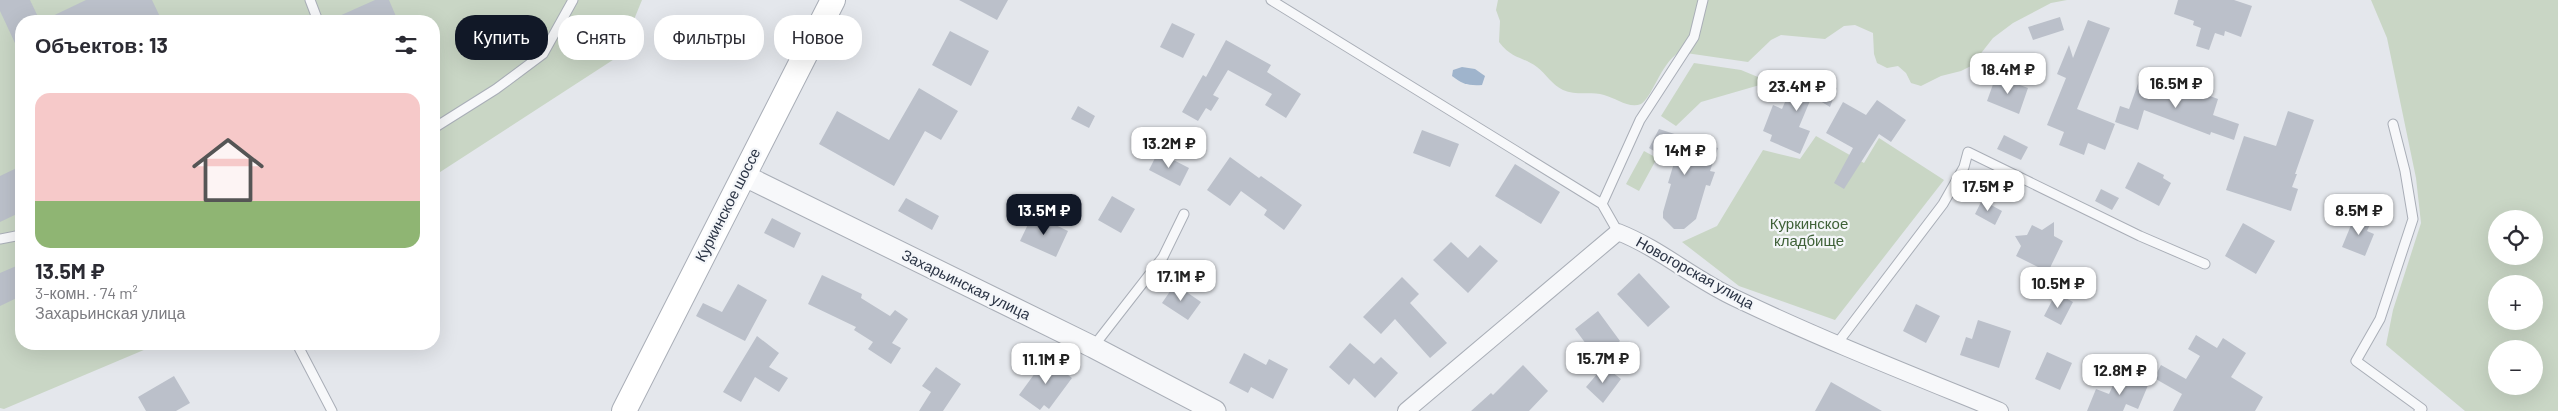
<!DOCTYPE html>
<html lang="ru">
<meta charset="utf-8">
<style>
body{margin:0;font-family:Barlow,sans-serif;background:#f2f2f3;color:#2b2b33;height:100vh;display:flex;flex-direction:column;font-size:19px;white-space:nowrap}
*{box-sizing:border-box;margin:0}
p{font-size:16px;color:#7c7c81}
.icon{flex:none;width:28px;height:28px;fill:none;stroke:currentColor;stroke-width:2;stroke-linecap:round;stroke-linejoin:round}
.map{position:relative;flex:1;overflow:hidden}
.side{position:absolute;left:15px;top:15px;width:425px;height:335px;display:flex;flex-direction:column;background:#fff;border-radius:20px;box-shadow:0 5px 20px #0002}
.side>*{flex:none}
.banner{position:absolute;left:455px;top:15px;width:475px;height:45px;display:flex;gap:10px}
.controls{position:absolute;left:2488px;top:210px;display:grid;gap:10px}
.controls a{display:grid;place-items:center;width:55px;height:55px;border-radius:50%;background:#fff;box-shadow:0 5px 20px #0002;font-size:25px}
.price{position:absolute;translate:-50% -42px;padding:0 11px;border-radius:10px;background:#fff;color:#222;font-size:16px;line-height:32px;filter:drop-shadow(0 1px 2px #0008)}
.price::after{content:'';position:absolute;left:50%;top:30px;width:15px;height:11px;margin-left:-8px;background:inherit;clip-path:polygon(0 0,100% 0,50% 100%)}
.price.selected{background:#111827;color:#fff}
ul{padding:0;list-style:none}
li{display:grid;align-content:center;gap:10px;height:265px;padding:0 20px}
li span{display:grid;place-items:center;height:155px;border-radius:15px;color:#555}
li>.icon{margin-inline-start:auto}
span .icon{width:90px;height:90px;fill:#fffc;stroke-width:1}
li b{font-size:21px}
h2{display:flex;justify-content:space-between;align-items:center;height:60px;padding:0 20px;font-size:21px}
.chip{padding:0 18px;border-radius:20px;background:#fff;box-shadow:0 5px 20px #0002;font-size:18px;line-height:45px}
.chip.selected{background:#111827;color:#fff}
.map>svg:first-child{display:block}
.green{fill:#c9d6c5;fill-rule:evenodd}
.water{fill:#9fb4cc}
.building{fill:#bbc0ca}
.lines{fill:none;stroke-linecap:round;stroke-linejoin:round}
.service-casing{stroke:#a9aeb7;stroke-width:11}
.minor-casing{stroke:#a9aeb7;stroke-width:18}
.tertiary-casing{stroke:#a9aeb7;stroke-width:23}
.secondary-casing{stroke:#a9aeb7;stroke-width:26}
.service{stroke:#f7f8fa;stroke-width:9}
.minor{stroke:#f7f8fa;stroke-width:16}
.tertiary{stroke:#f7f8fa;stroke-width:21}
.secondary{stroke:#fff;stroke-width:24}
.labels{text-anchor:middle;stroke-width:4.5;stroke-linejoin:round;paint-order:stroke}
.street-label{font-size:15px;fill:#2b3445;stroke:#f4f6f9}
.park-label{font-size:15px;fill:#3f6138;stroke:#f4f6f9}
</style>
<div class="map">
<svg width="2558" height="411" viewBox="0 0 2558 411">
<rect width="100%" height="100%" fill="#e4e7ec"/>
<path class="green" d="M0 0H642L619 56 434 176V21H21V344H158L4 409 0 408Z
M1498 0H2067L2051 3 2013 23 1993 38 1971 66 1961 71 1941 76 1921 86 1911 83 1906 73 1898 66 1887 68 1877 63 1874 54 1873 33 1855 25 1844 26 1825 39 1781 35 1771 40 1748 62 1679 52C1660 65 1652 98 1641 104 1629 109 1616 98 1604 95 1591 91 1576 96 1563 90 1552 85 1546 74 1537 67 1522 56 1513 60 1499 42L1500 21 1496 10Z
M2371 0H2558V411H2465L2386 345 2393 310 2421 223 2416 178 2387 38ZM2496 219H2534V256H2496ZM2496 284H2534V321H2496ZM2496 349H2534V386H2496Z
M1694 63 1741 70 1770 82 1701 102 1676 126 1661 116Z
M1816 136 1864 163 1879 138 1944 180 1835 320 1739 286 1682 242 1717 226 1763 150 1800 159Z
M1644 151 1657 158 1639 191 1626 184Z"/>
<path class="water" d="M1462 67 1475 69 1485 76 1482 85C1469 86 1462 84 1452 76L1453 70Z"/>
<path class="building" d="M0 0H30L40 21H21V56L0 11Z
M86 0H152L162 21H42Z
M375 0H389L398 21H328Z
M959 0H1008L997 20Z
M2178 0H2234L2252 6 2241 37 2225 31 2224 36 2215 33 2209 50 2196 46 2201 28 2193 25 2194 21 2174 14Z
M2060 17 2064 30 2033 40 2028 27Z
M2088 20 2110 28 2077 109 2115 124 2105 150 2088 143 2084 155 2059 145 2064 132 2047 125 2066 78 2057 74 2069 45 2073 58Z
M1172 23 1195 34 1183 58 1160 47Z
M950 31 989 51 971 86 932 65Z
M1226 40 1271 65 1267 72 1301 94 1286 118 1265 105 1272 94 1228 70 1213 95 1219 98 1211 111 1206 108 1198 121 1182 112 1203 75 1206 77Z
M1798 72 1837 88 1830 107 1812 96 1799 127 1810 131 1800 154 1770 141 1772 135 1763 131 1773 105 1782 109Z
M1996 76 2028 88 2019 114 1987 101Z
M2140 78 2173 90 2175 83 2218 99 2213 115 2239 124 2234 140 2211 132 2210 135 2144 110 2138 130 2115 122 2120 106 2129 109Z
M919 88 958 111 941 140 925 131 894 186 819 144 837 111 889 140Z
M1877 100 1906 120 1891 142 1879 134 1844 189 1834 183 1853 148 1826 133 1843 102 1866 115Z
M1078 106 1095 116 1089 128 1071 119Z
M2288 111 2314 120 2295 174H2297L2292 187 2298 189 2291 211 2226 190 2244 136 2276 146Z
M1659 129 1718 148 1710 171 1715 172 1710 186 1706 185 1696 219 1684 229H1674L1663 218V212L1671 184 1668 183 1674 163 1649 148Z
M1422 130 1459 144 1450 167 1413 153Z
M2004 135 2028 147 2021 160 1997 149Z
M1158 152 1189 168 1180 186 1149 170Z
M1230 157 1259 178 1261 176 1302 205 1284 230 1264 215 1267 210 1241 191 1230 206 1207 190Z
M2138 162 2164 175 2163 178 2171 183 2159 206 2125 188Z
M1515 164 1560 192 1541 224 1495 196Z
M21 166V212L0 222V176Z
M2101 189 2119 198 2112 210 2095 201Z
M1112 196 1135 209 1121 233 1098 220Z
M906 198 939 216 932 230 898 211Z
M1982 200 2002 211 1995 225 1975 214Z
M2356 213 2372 220 2367 231 2374 234 2365 256 2342 247Z
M1033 214 1068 231 1056 257 1020 241Z
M772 218 801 233 794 248 764 233Z
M2054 222V236L2063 241 2048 272 2016 256 2021 246 2015 236 2027 235 2032 225 2042 230Z
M2243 223 2275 241 2256 274 2225 256Z
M1451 242 1468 258 1480 245 1498 261 1468 293 1433 260Z
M21 264V296L0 306V273Z
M1639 273 1670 307 1648 327 1617 294Z
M822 275 862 294 861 298 890 316 895 310 908 319 892 343 901 348 891 364 868 349 873 342 854 330 856 327 808 304Z
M1402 277 1419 294 1410 303 1447 343 1430 358 1395 319 1381 334 1363 317Z
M738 284 767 300 745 341 696 316 703 303 722 312Z
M1175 284 1201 302 1188 320 1162 303Z
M2056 293 2073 302 2061 325 2044 316Z
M1916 304 1940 316 1926 343 1903 331Z
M1598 311 1620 341 1597 359 1575 329Z
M1978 320 2011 331 1999 368 1960 355 1966 337 1972 339Z
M2196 335 2217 348 2223 338 2246 353 2231 377 2263 397 2255 411H2173L2182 394 2154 378 2161 365 2186 379 2200 356 2188 349Z
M757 336 779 353 769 367 788 378 779 392 755 377 741 402 723 392Z
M1350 343 1374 364 1381 357 1398 373 1375 398 1354 378 1349 385 1329 367Z
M2047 352 2072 363 2060 390 2035 379Z
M1244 353 1266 365 1269 359 1288 369 1273 399 1251 387 1248 393 1229 383Z
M1046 358 1072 378 1049 409 1044 405 1040 410 1019 395Z
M1523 365 1548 391 1529 411H1471L1491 393 1493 395Z
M1604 366 1621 379 1603 403 1586 387Z
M936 367 961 384 943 411H919L931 392 922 386Z
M2128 374 2149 383 2138 409 2126 404 2123 411H2087L2096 389 2109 394 2115 381 2123 385Z
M174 376 190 403 176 411H146L138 397Z
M1831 382 1882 411H1815Z"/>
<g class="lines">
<g class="service-casing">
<path id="service" d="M310 0 318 21
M1271 0 1602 204 1618 232
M2393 124 2405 171 2413 219 2380 319 2356 361 2422 409 2419 411
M434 128 496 89 543 54 573 0
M1602 204 1640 120 1694 37 1703 0
M0 239 21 235
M297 344 332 411
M1836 345 1943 204 1964 167 1968 152 2140 236 2205 264
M1093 347 1163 257 1184 214"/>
</g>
<g class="minor-casing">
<path id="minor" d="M1406 411 1618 232C1661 249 1695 280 1737 299 1823 340 1912 375 2000 411"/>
</g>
<g class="tertiary-casing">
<path id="tertiary" d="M743 175 1093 347 1215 411"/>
</g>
<g class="secondary-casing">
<path id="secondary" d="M624 411 833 0"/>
</g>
<use href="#service" class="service"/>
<use href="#minor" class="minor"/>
<use href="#tertiary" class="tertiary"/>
<use href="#secondary" class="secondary"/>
</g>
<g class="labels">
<g class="street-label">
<text transform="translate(728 205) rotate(-63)" y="5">Куркинское шоссе</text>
<text transform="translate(1695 273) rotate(29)" y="5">Новогорская улица</text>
<text transform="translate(966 285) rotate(26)" y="5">Захарьинская улица</text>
</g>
<g class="park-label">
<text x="1809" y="229">Куркинское<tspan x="1809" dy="17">кладбище</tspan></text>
</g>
</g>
</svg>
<div class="controls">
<a><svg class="icon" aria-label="locate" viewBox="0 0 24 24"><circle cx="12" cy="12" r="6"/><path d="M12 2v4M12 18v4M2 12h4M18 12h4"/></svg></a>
<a>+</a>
<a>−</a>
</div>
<b class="price" style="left:2008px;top:95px">18.4M ₽</b>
<b class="price" style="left:2176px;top:109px">16.5M ₽</b>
<b class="price" style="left:1797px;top:112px">23.4M ₽</b>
<b class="price" style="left:1169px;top:169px">13.2M ₽</b>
<b class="price" style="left:1685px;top:176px">14M ₽</b>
<b class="price" style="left:1988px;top:212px">17.5M ₽</b>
<b class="price selected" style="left:1044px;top:236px">13.5M ₽</b>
<b class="price" style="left:2359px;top:236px">8.5M ₽</b>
<b class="price" style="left:1181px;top:302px">17.1M ₽</b>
<b class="price" style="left:2058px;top:309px">10.5M ₽</b>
<b class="price" style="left:1603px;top:384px">15.7M ₽</b>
<b class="price" style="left:1046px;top:385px">11.1M ₽</b>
<b class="price" style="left:2120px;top:396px">12.8M ₽</b>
<div class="banner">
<a class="chip selected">Купить</a>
<a class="chip">Снять</a>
<a class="chip">Фильтры</a>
<a class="chip">Новое</a>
</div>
<section class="side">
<h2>Объектов: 13<svg class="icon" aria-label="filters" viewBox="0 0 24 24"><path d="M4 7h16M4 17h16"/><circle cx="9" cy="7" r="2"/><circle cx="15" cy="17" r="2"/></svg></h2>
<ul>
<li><span style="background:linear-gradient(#f6c9c9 70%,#8fb573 0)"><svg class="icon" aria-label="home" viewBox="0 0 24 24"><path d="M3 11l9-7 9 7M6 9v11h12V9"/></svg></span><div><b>13.5M ₽</b><p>3-комн. · 74 m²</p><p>Захарьинская улица</p></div></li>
</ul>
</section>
</div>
